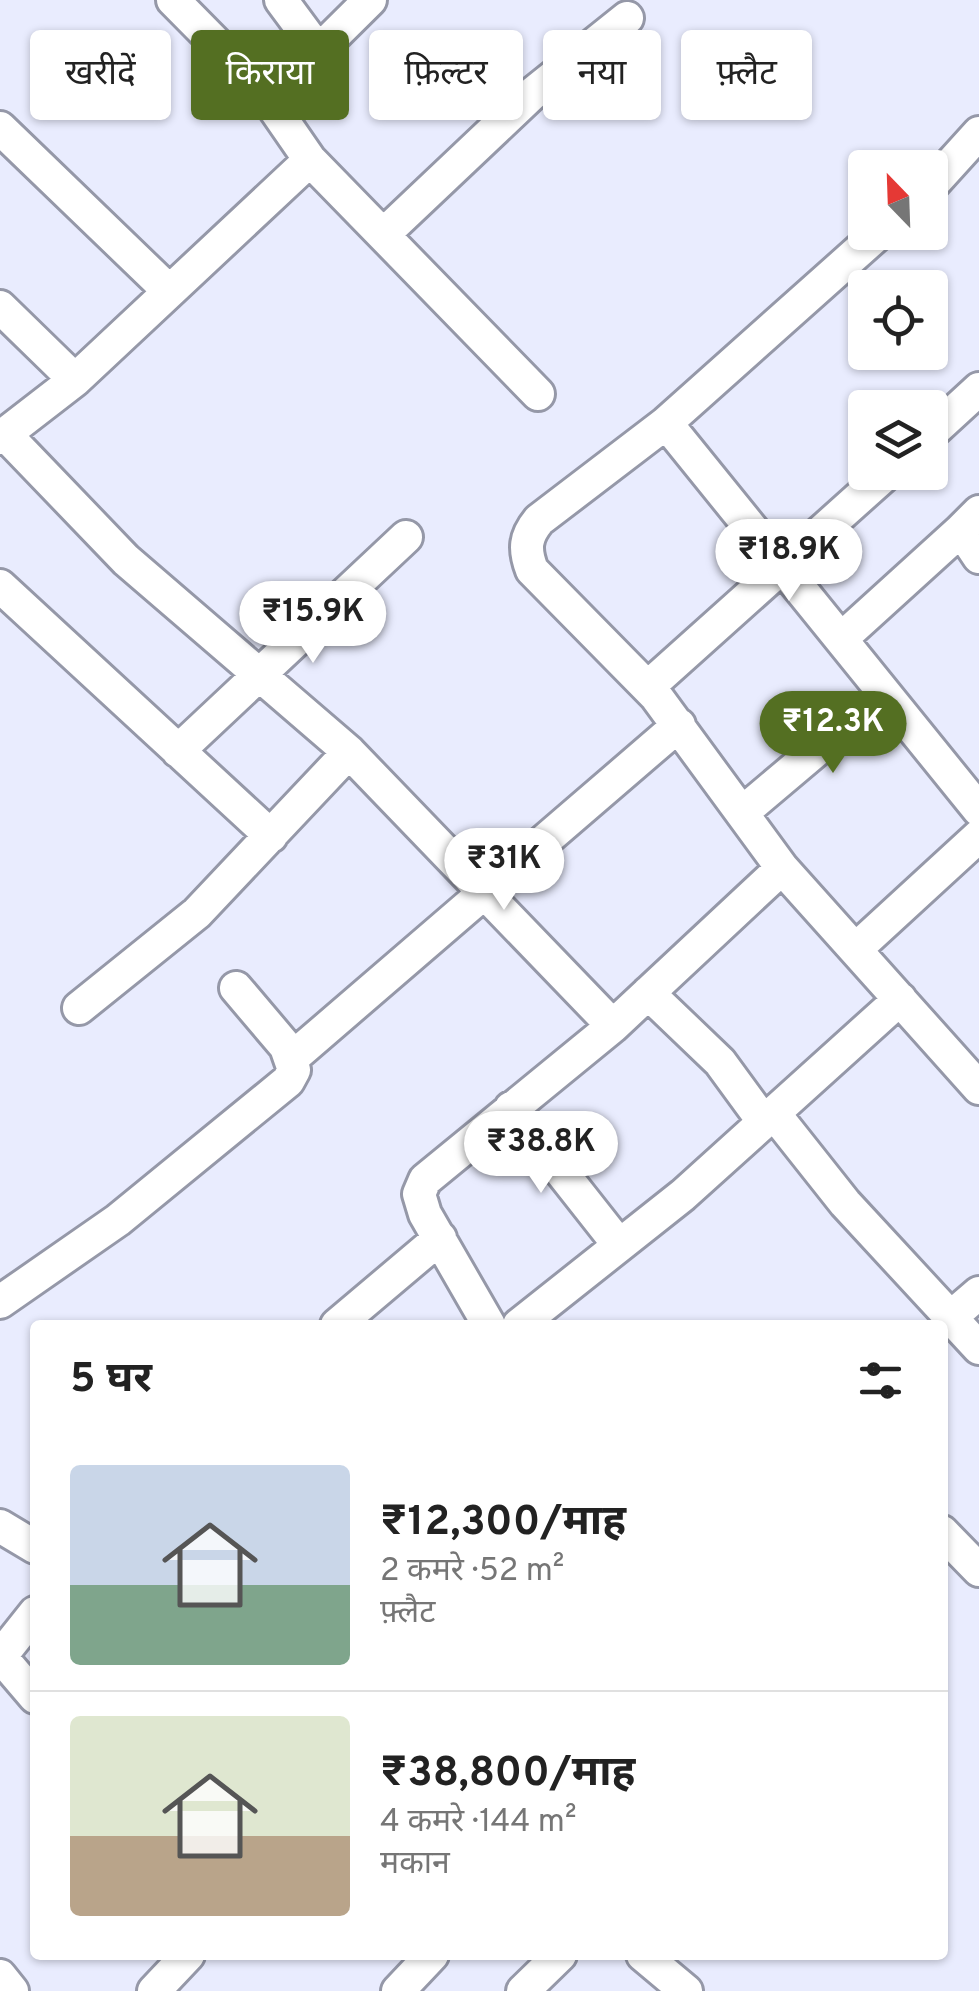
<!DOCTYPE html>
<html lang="hi">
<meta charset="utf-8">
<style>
body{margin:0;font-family:Overpass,"Noto Sans Devanagari",sans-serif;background:#f2f2f2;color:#222;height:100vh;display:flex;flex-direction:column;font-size:38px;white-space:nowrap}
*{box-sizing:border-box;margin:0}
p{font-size:32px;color:#767676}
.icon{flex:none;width:55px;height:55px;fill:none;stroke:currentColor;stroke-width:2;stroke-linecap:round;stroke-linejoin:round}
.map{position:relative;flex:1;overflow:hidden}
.panel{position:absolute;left:30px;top:1320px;width:918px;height:640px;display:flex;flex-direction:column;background:#fff;border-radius:10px;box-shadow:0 2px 8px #0004}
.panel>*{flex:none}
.banner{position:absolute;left:30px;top:30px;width:920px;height:90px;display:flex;gap:20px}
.needle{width:65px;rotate:337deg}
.buttons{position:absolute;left:848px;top:150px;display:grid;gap:20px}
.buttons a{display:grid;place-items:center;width:100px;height:100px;border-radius:10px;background:#fff;box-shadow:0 2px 8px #0004;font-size:50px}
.price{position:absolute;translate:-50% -85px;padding:0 22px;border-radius:35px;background:#fff;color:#222;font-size:32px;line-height:65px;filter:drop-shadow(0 2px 5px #0008)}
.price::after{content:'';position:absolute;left:50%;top:60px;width:30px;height:22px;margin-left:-15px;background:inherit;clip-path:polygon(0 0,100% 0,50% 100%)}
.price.current{background:#546f22;color:#fff}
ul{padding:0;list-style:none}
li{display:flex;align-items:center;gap:30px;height:250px;padding:0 40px}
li+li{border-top:2px solid #e0e0e0}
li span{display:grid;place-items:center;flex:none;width:280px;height:200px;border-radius:10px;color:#555}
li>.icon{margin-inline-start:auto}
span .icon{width:120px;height:120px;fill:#fffc;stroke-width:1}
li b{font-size:42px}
h2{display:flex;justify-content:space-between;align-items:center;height:120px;padding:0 40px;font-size:42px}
.chip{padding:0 35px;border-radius:10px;background:#fff;box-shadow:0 2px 8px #0004;font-size:35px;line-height:90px}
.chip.current{background:#546f22;color:#fff}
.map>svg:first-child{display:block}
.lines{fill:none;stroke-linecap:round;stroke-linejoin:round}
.minor-casing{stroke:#9598a8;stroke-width:38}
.minor{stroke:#fff;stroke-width:32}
</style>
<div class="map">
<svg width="979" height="1991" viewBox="0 0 979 1991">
<rect width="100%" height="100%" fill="#e9ecfe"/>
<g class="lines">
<g class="minor-casing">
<path id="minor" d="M173 0 261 89 310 160 538 394
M281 0 318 50
M269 100 370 0
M0 128 168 290
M930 187 979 133
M880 232 666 423 539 520C525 537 524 549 532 570L656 696 782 868 979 1088
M383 235 532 94 627 18
M0 307 75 380
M666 423 979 810
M5 434 126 560 349 752 613 1026
M930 434 979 389
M0 438 75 380 310 160
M979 512 961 530 979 557
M0 586 271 836
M841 639 961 530
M648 687 888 472
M178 751 406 537
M743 812 884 693
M856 949 979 836
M648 993 720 1062 758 1114 780 1121 845 1203 979 1348
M79 1008 197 913 349 752
M291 1059 679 725
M511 1108 619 1245
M0 1302 118 1220 288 1081 294 1070 286 1047 236 988
M951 1317 979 1293
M337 1325 440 1238
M489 1325 425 1214 419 1194 425 1180 613 1026 782 868
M519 1325 683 1195 900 999
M0 1526 35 1547
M942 1532 979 1570
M0 1657 35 1613
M1 1657 35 1697
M643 1955 686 1991
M0 1976 12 1991
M154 1991 188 1955
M398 1991 432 1955
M523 1991 560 1955"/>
</g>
<use href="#minor" class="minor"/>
</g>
</svg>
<div class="buttons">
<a><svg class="needle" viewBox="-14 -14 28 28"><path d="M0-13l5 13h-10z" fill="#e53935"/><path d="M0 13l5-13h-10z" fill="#767676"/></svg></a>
<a><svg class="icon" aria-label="locate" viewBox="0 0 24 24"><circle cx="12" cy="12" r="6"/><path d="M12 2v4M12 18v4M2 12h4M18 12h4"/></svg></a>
<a><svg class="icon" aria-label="layers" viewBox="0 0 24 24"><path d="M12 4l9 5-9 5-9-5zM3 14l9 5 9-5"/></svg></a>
</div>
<b class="price" style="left:789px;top:604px">₹18.9K</b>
<b class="price" style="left:313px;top:666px">₹15.9K</b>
<b class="price current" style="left:833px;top:776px">₹12.3K</b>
<b class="price" style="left:504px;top:913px">₹31K</b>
<b class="price" style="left:541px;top:1196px">₹38.8K</b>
<div class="banner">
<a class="chip">खरीदें</a>
<a class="chip current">किराया</a>
<a class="chip">फ़िल्टर</a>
<a class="chip">नया</a>
<a class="chip">फ़्लैट</a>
</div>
<section class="panel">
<h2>5 घर<svg class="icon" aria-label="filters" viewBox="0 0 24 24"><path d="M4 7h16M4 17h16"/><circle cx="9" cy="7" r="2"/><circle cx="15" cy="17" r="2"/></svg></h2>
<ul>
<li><span style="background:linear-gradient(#c9d6e8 60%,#7fa58c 0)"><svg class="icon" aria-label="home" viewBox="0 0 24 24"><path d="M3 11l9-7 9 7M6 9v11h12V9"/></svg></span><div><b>₹12,300/माह</b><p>2 कमरे · 52 m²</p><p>फ़्लैट</p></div></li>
<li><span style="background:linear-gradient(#dfe7d0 60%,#b9a48a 0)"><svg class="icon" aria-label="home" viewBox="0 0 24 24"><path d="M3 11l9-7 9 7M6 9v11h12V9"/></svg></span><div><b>₹38,800/माह</b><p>4 कमरे · 144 m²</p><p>मकान</p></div></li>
</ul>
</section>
</div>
